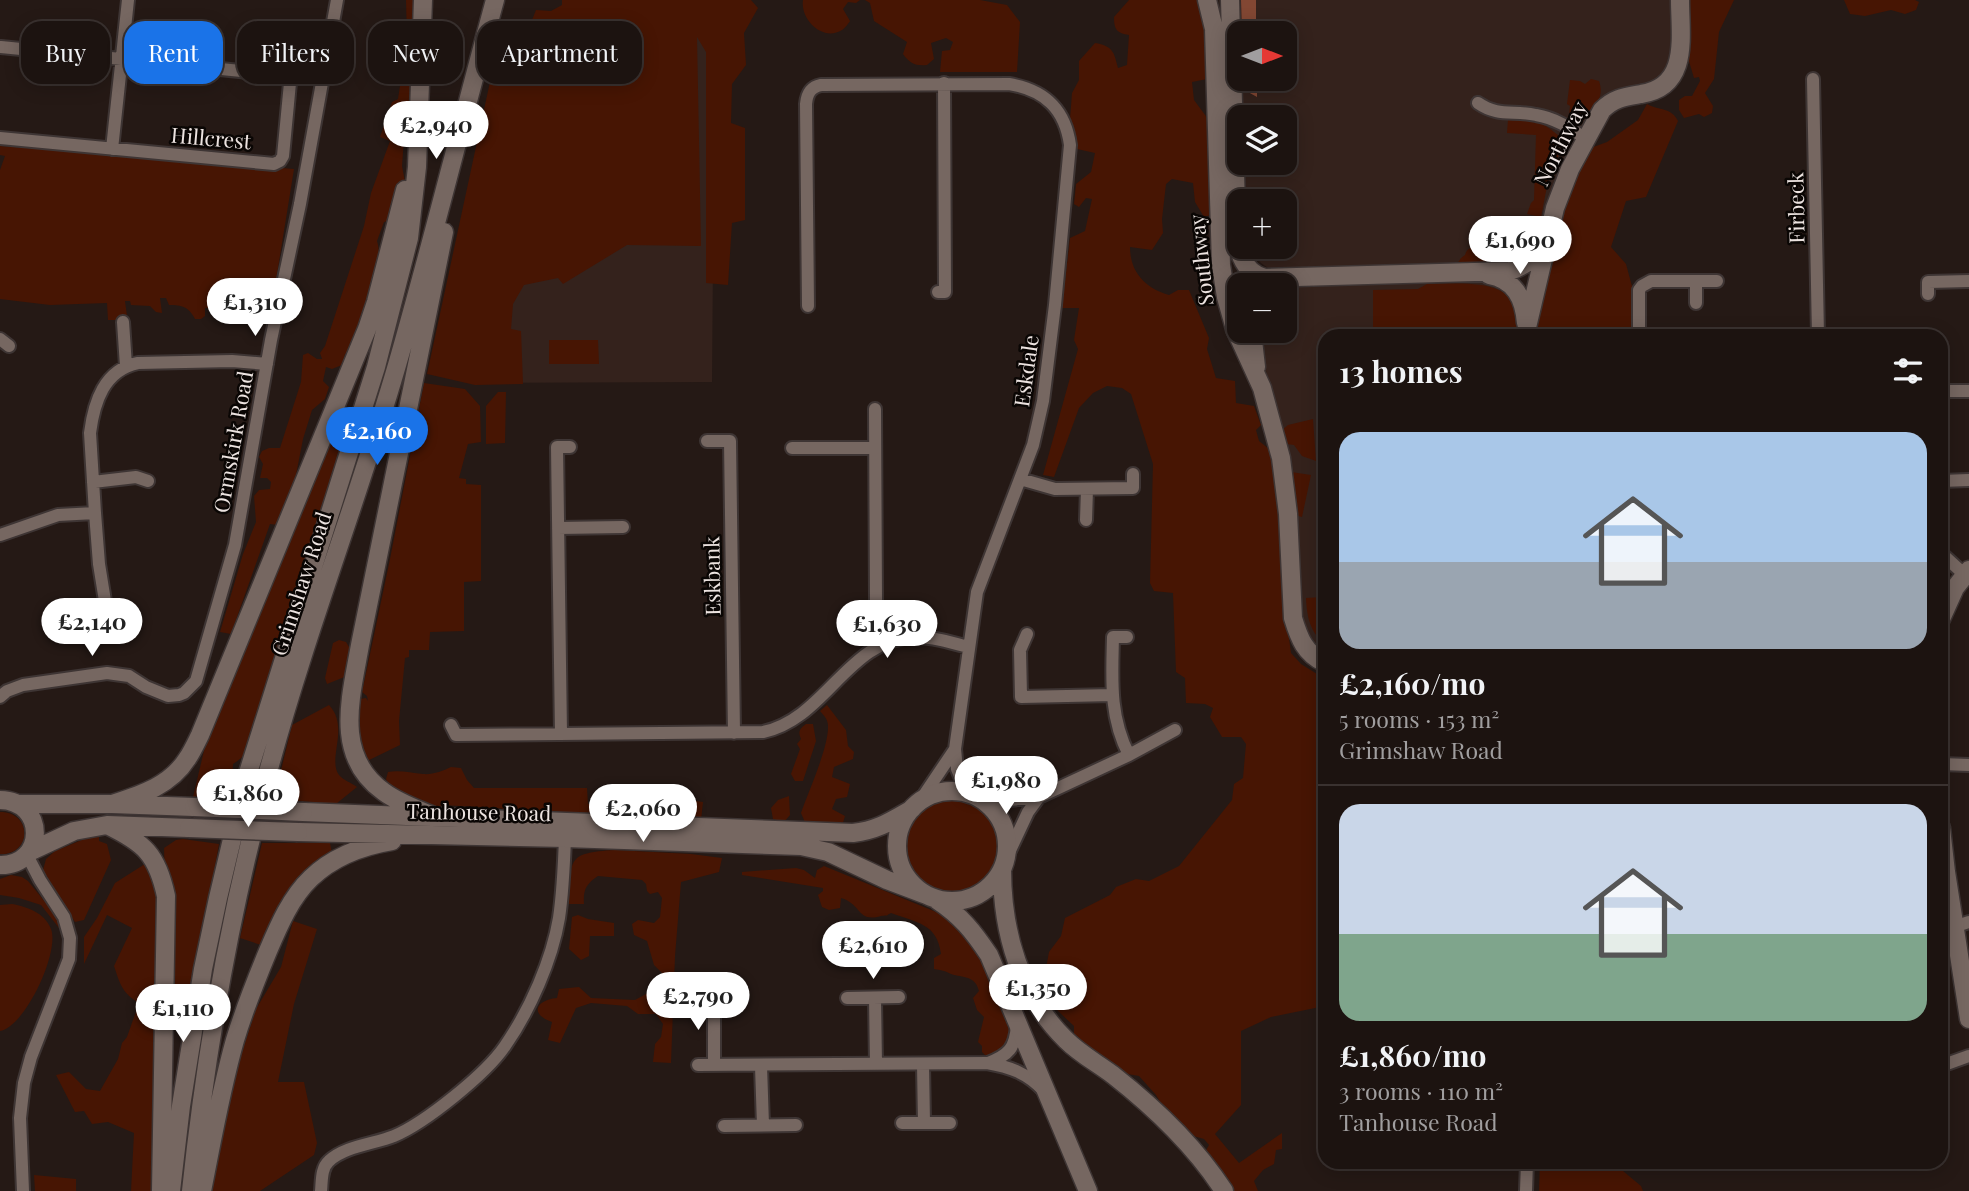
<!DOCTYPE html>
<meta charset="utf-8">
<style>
body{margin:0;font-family:"Playfair Display",serif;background:#251c19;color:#f1f3f6;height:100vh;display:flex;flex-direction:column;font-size:26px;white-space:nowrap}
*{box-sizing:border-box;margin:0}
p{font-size:23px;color:#a09e9f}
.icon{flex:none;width:38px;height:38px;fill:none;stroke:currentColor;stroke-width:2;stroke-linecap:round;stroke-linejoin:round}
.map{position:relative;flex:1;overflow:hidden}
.sheet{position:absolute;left:1318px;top:329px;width:630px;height:840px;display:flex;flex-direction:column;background:#1c1310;border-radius:21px;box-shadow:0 4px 18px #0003,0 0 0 2px #3a3230}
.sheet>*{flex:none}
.guide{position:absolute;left:21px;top:21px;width:665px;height:63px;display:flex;gap:14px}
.needle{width:46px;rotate:90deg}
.fabs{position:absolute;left:1227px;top:21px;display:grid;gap:14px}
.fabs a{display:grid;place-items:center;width:70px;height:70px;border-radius:14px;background:#1c1310;box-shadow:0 4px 18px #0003,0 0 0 2px #3a3230;font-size:35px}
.price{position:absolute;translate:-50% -60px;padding:0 16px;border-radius:24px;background:#fff;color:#222;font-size:23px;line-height:46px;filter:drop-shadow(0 2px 4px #0008)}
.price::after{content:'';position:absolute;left:50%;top:42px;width:21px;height:16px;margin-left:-10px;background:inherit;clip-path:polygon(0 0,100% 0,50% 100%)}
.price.selected{background:#1a73e8;color:#fff}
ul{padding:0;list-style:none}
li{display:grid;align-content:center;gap:14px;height:371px;padding:0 21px}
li+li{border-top:2px solid #3a3230}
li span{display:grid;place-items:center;height:217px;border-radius:21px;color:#555}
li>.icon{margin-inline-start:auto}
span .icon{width:126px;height:126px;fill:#fffc;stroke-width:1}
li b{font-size:30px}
h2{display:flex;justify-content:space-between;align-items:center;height:84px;padding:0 21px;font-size:30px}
.tag{padding:0 24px;border-radius:21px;background:#1c1310;box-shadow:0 4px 18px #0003,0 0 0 2px #3a3230;font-size:24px;line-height:63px}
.tag.selected{background:#1a73e8;color:#fff}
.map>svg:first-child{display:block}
.built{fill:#34221c}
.green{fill:#471503}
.water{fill:#824733}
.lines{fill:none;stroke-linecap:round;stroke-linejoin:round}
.street-casing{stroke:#3e3534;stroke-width:16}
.secondary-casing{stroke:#3e3534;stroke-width:21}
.street{stroke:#766761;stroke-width:12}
.secondary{stroke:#766761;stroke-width:18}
.secondary-bridge-casing{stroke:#3e3534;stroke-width:21;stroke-linecap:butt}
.secondary-bridge{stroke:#766761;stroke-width:18}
.labels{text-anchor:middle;stroke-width:5;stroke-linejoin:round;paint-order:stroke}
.street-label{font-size:21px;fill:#ece3e0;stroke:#0a0604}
</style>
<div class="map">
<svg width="1969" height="1191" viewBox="0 0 1969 1191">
<rect width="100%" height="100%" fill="#251915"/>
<path class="built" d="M1237 0H1674L1675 42 1667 70 1654 81 1638 88 1618 90 1601 99 1540 243 1522 262 1276 269 1268 268 1261 263 1255 256 1251 247H1284V201H1246L1243 163H1284V117H1242L1240 79H1284V33H1239Z
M708 17 713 258 712 382 478 383 505 128Z
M1486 278 1515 295 1520 336H1325V651L1309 639 1302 630 1272 401 1258 331H1284V285Z"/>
<path class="green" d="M406 0H422L416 122 410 127 404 139 402 166 405 182 391 220 384 222 377 241C380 250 378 259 381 269L354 352 345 354 342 365 332 369 326 367 323 381 329 387 325 399 312 410 303 439 295 480 299 485 331 438 342 442 299 587 281 635 251 732C254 746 245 757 233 764L231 797H193L207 738 278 525 270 524 231 634 220 632 243 554 256 522 254 496 259 490 270 489 271 482 267 478H260L263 464 259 457 262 451 269 448H280L301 382 303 355 308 353 317 359H322L320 353 325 346 364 226 371 193 390 141 380 137 392 102 398 99 401 79 396 72 401 48 407 37Z
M562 0H751L758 8 744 33 746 65 732 84 731 123 745 128V220L732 223 728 285 706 283V52L697 37 701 246 627 245 563 284 558 278 524 285 513 304 511 329 521 331 523 384 475 385 427 374 496 54 526 55 540 45 532 20 536 10 551 11 562 5Z
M803 0H860L856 3 848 2 843 9 850 21C849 23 844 29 842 30 823 42 800 20 803 0Z
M865 0H980L1007 5 1020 22 1017 72H940L942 51 950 50 953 42 946 38 931 43 934 59 927 65C916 66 910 64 903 54L907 42 874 21 870 3Z
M1129 0H1199L1207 6V79L1192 82 1194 100 1211 123 1214 214 1204 217 1195 202 1193 183 1172 179 1166 184 1162 219 1163 233 1152 250 1130 247C1130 272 1145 288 1169 295L1178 290H1189L1209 338 1207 349 1216 378 1235 381 1236 403 1254 406 1261 425 1256 430 1259 441 1269 449 1279 496 1285 609 1291 653 1301 664 1325 679V1006L1271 1017 1241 1031V1105L1215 1134 1239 1163 1282 1133V1149L1276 1150 1274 1164 1263 1170 1254 1181 1258 1191H1227L1204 1154 1209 1145 1204 1139 1190 1135 1165 1110 1156 1095 1139 1076 1116 1072 1074 1037V1026L1058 1011 1047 996 1043 984 1049 952 1061 936 1065 918 1110 895 1116 887 1136 879 1149 881 1179 866 1232 800 1234 784 1243 778 1246 744 1241 737H1222L1210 717 1213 708 1205 704 1186 703 1185 678 1176 672 1173 593 1154 591 1150 583 1153 464 1131 394 1122 388 1107 386 1093 393 1079 408 1054 477 1043 475 1078 349 1074 340 1079 308H1062L1070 238 1085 231 1092 199 1086 198 1079 207 1074 204 1076 184 1091 172 1095 153 1077 149 1075 135 1070 119 1072 93 1079 80V61L1095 43C1113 46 1114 52 1118 68L1127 65 1129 35C1117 33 1114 30 1114 17Z
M1687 0H1734L1719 32 1714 79 1705 93 1713 106 1712 113 1704 117 1699 114 1684 118 1679 110V100L1685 96H1692L1700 81 1699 77 1694 78 1688 58Z
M1844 0H1915L1919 2 1916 10 1905 14 1891 10 1865 16 1850 14Z
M1591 79 1599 81C1606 101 1591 110 1577 120H1572L1569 115 1570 106 1567 104 1570 80 1580 81 1585 84Z
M1647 104C1660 111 1671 107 1678 121L1646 197 1626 201 1611 247 1626 264 1633 290V336H1530L1560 209 1588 149 1607 142 1638 120Z
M1508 120C1536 121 1543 120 1563 140L1558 148V158L1550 171 1541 217 1527 214 1531 203 1534 200 1536 135 1507 133Z
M0 146 294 169 273 299 232 292 233 299 218 317 213 314 211 308H205V316L201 319H195C189 307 182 305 169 305L166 298H160L162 313 156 312 150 306 131 305 130 301H125L127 316 119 320H108L107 303 50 305 0 299V170L5 156 0 155Z
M1475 247 1480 250 1486 247 1490 248 1491 258 1489 268 1457 264 1461 258 1465 255C1467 249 1469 248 1475 247Z
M1427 284C1467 284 1528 275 1517 336H1478V334L1448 335 1373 330V290L1418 289Z
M549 340H598L599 364H549Z
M424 383 465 389 480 406 481 442 468 444 459 478 466 479V484L481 485V581L464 582V631L430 632 429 650H409V657L405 658 399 721 400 745 365 762C358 742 355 720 360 699L366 698 368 701 367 696 362 692 390 559Z
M498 392H506L505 443 486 444V406Z
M1313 419 1316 461 1302 456 1294 445 1287 444 1281 431 1288 425Z
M1291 472 1311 475 1302 517 1295 515Z
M1322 597V623L1325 624V645C1310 631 1307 618 1306 598Z
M339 640 346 642 352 652 347 676 327 684 325 678 333 643Z
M329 705C350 727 327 759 339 775 343 780 352 783 357 787L331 808 313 802 274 799 292 725Z
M827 705 846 730 848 746 854 752 853 759 834 767 832 777 850 784 847 797 836 799 832 809 845 816 842 826 807 827 801 813C808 793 829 746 828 726 828 719 824 716 820 711Z
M806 724H813L816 741 803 781H795L791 774 800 749 797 744 801 739C798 732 799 729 806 724Z
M451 767 461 768 467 780 474 788H587L588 804 657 803 675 798 703 802 701 820 442 805 432 810 391 789 386 779 388 772C400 770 411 773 423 774 432 775 443 771 451 767Z
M789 796 790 815 784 822 773 819 771 808 778 800Z
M903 846a50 50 0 1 1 100 0a50 50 0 1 1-100 0Z
M0 812C33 812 32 855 0 854Z
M89 837H99V841L107 844 111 860 84 920 75 922 47 880 43 870 46 859 55 851Z
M183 839 219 844 186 1026 170 1023 164 848 176 840Z
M262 843H330L332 853 261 945 240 938Z
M615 850 691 854 722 858 719 872 681 882 675 956 671 1063 653 1062 655 1044 661 1037 663 1024 656 1014H638L627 1006 591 1003 576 1008 560 1043 548 1040 552 1022C529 1014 536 1000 557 998L559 989 579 987 591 998 635 1000 655 989 662 980V973L654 965 647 941 634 935 632 924 638 920 654 923 660 917 662 898 658 892 650 894 647 891 646 884 642 880 598 876C586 884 583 890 584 904H569C572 859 565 853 615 850Z
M148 862 162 898 155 1191H131L134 1133 108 1122 92 1124 84 1111 75 1112 56 1075 69 1072 86 1089 100 1091 118 1059 122 1043 127 1037 139 1003C122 993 120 984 114 966L132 928 107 915 84 964V937L97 918 115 883Z
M824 866 941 914 970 942 982 959 1010 1032 1004 1049 992 1056 985 1055 982 1052V1046L978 1042 984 1017 977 1010 973 998 979 991C975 975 963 978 951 974 945 971 941 970 934 969V958L941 954C937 923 917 923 891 913 882 918 891 914 881 916 857 923 862 904 841 898L840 908 829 910 822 907 818 895 823 891V888L742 875V872L796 868 804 870 815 878 817 870Z
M11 875 22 877 28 881 59 919 63 929 59 928 41 905 19 898 0 895V879Z
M12 904C28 907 45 913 51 929 60 952 25 1027 0 1031V905Z
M578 915 588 919 614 923V936H590L589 956 581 960 569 949 572 917Z
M293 921 317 929 294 1004 278 1082H304L317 1143 314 1155 260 1191H212L235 1074 256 1009 281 967Z
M1540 1162H1627L1623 1171 1641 1186 1643 1191H1539Z
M34 1175 76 1179V1191H35Z"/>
<path class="water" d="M1241 0H1256V33H1242Z
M1244 79H1257V97L1248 92Z"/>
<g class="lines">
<g class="street-casing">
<path id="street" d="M1 47 290 76
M1813 79 1818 336
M1478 103C1498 117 1513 110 1536 115 1555 118 1570 128 1586 139
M0 138 274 164 280 161 283 156 294 41 298 34 307 31
M112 149 128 0
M1696 281V303
M938 292H945L944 83
M1928 294V282L1969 281
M808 306 806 104C807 93 811 87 821 85L1009 84C1045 90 1065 109 1070 145L1055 305 1043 401 1033 445 977 592 955 749 957 769 967 793
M123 322 126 366
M1639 336V290L1642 286 1651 281H1717
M0 339 9 346
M1941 391H1969
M875 409 876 600 879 615 890 641
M707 441H730L734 733
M792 448H875
M1020 479 1055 489 1133 488V474
M1941 481 1969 480
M93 482 136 477 148 481
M95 513 99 564 105 601 101 614 96 620
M1086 520 1087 489
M558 528 623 527
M0 535 58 515 95 513 90 433C94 402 104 370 138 363L232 361 267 364
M1941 553 1965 575
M1027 634 1020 650 1021 697 1113 695
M1127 637H1113C1112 679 1109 716 1129 755
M0 697 7 691 23 685 107 673 129 676 146 687 168 696 179 695 184 693 196 681 235 545 271 340 300 204 337 0
M451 725 456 735 763 732C826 719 848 638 915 637 933 637 950 642 968 647
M561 734 557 447H570
M1941 764 1969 765
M974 795 1009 800 1039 797 1129 755 1175 730
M920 801 955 749
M1006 859 1028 812 1039 797
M1941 931 1969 922
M847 998 899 997
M875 998 876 1064
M714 999V1065
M687 1000 742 998
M988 1063C1009 1055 1015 1048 1017 1026
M923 1064 924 1123
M698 1065 987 1063C1010 1067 1027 1073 1043 1090
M761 1066 763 1125
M1941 1066 1969 1056
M902 1123H950
M724 1126 796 1125
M23 1191 20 1118 24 1083 31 1057 69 959 70 938 64 917 40 880 27 855
M321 1191C322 1181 321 1168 329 1161 345 1146 374 1144 394 1136 425 1123 486 1074 505 1046 530 1010 552 960 559 918 563 891 564 865 565 838
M1526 1191 1527 1162"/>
</g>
<g class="secondary-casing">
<path id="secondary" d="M1207 0 1214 29 1221 265 1226 297 1235 329 1262 388 1281 458 1288 514 1293 618C1299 638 1305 654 1325 663
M1230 0 1237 241C1240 258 1247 274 1265 278L1510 271C1533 263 1541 251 1549 230
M1489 275C1515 280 1524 298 1526 323
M1252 331 1256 367
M1525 336 1555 208 1570 169 1602 110C1614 98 1624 97 1641 94 1690 87 1680 36 1680 0
M1941 619 1955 588 1969 570
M897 846a55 55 0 1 1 110 0a55 55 0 1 1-110 0Z
M0 800C47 801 46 866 0 865
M18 804H112L194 807
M112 804C140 795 170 786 187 759 192 752 196 743 200 735L367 329 376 302 405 190
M303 812 853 833C878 830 891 821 912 809
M433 816C417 809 399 803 384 792 333 756 351 697 360 645L444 232
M107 825C144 843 157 854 166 896L161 1191
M1941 828 1946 872 1969 1019
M298 832 565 838 801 846 828 852 887 880 924 894
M29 852 74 831 107 825 189 828
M1002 869C1002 932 1020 995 1066 1040 1080 1054 1097 1063 1113 1075 1155 1108 1195 1146 1224 1191
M937 900C961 916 973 931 989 955L1088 1191
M171 1191 181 1106 203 969 218 898 247 776 376 367 409 238 417 167 423 0
M191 1191C206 1050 232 902 270 765 307 630 358 499 397 365 432 244 462 121 495 0
M202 1191C212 1141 221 1089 235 1040 244 1010 256 980 268 951 279 925 291 897 311 878 334 856 362 846 392 841"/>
</g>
<use href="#street" class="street"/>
<use href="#secondary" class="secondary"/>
<g class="secondary-bridge-casing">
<path id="secondary-bridge" d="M194 807 303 812
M189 828 298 832"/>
</g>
<use href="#secondary-bridge" class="secondary-bridge"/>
</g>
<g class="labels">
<g class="street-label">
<text transform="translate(211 139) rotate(5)" y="7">Hillcrest</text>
<text transform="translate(1561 144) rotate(-63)" y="7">Northway</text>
<text transform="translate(1797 208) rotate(-91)" y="7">Firbeck</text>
<text transform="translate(1202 260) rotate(-96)" y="7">Southway</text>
<text transform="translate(1027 371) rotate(-82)" y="7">Eskdale</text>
<text transform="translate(234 442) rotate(-80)" y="7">Ormskirk Road</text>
<text transform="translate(713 576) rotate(-91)" y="7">Eskbank</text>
<text transform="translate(302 584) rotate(-72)" y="7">Grimshaw Road</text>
<text transform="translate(479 813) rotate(1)" y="7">Tanhouse Road</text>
</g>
</g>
</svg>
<div class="fabs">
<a><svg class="needle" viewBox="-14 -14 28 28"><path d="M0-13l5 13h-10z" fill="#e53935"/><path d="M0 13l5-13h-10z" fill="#a09e9f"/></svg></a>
<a><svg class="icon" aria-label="layers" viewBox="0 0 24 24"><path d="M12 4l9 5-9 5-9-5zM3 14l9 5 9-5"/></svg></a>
<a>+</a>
<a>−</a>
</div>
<b class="price" style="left:436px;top:161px">£2,940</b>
<b class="price" style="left:1520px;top:276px">£1,690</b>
<b class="price" style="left:255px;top:338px">£1,310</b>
<b class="price selected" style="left:377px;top:467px">£2,160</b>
<b class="price" style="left:92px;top:658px">£2,140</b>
<b class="price" style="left:887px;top:660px">£1,630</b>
<b class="price" style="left:1006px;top:816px">£1,980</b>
<b class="price" style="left:248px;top:829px">£1,860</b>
<b class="price" style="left:643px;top:844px">£2,060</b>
<b class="price" style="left:873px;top:981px">£2,610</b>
<b class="price" style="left:1038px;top:1024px">£1,350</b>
<b class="price" style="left:698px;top:1032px">£2,790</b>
<b class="price" style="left:183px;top:1044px">£1,110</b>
<div class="guide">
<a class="tag">Buy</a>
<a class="tag selected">Rent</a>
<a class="tag">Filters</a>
<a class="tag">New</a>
<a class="tag">Apartment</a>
</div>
<section class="sheet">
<h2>13 homes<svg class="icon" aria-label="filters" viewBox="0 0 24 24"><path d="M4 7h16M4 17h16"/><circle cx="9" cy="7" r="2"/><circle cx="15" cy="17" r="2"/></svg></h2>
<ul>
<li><span style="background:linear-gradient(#a9c7e8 60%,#9aa5b1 0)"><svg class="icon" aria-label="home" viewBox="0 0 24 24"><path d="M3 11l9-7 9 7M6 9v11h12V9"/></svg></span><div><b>£2,160/mo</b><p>5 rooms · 153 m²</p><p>Grimshaw Road</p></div></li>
<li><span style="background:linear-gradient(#c9d6e8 60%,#7fa58c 0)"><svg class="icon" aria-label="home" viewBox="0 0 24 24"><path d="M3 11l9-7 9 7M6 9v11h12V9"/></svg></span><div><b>£1,860/mo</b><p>3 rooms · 110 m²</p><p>Tanhouse Road</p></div></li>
</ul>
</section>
</div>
